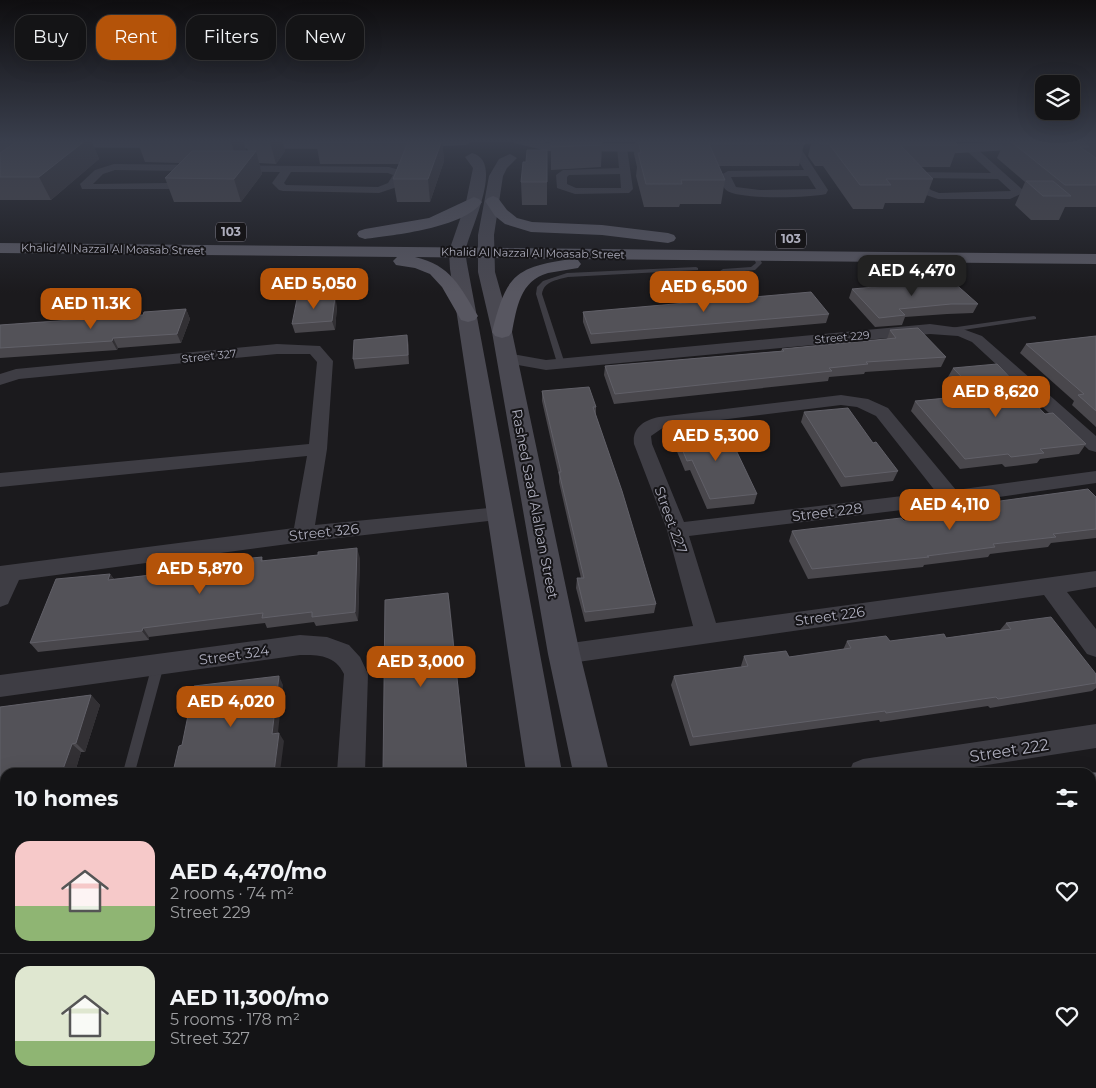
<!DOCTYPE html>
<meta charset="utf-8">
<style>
body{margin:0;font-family:Montserrat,sans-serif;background:#212123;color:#f1f3f6;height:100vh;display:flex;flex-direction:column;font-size:19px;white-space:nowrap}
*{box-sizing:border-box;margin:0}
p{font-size:16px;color:#9d9ea1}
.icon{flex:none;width:28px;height:28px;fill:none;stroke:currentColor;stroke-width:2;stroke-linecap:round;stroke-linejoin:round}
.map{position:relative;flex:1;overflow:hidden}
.details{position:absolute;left:0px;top:768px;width:1096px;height:321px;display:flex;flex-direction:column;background:#141416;border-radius:15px 15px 0 0;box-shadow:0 5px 20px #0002,0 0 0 1px #333335}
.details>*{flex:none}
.top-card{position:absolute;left:15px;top:15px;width:500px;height:45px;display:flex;gap:10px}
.tools{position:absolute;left:1035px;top:75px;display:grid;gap:10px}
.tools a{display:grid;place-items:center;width:45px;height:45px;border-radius:10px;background:#141416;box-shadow:0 5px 20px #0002,0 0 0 1px #333335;font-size:25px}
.price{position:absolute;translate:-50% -42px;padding:0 11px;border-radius:10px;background:#b45309;color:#fff;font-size:16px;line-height:32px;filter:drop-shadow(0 1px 2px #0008)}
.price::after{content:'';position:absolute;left:50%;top:30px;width:15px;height:11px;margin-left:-8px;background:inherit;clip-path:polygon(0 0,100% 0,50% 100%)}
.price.selected{background:#222;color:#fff}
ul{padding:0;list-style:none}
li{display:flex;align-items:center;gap:15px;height:125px;padding:0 15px}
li+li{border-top:1px solid #333335}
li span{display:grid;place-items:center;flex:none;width:140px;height:100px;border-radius:15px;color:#555}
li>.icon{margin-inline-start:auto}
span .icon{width:60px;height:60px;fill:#fffc;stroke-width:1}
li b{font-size:21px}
h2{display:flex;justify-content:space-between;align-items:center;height:60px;padding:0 15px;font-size:21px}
.pill{padding:0 18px;border-radius:15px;background:#141416;box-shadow:0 5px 20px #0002,0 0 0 1px #333335;font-size:18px;line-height:45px}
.pill.selected{background:#b45309;color:#fff}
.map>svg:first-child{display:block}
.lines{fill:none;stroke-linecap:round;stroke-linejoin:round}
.lane{fill:#3e3d44;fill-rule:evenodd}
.street{fill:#3e3d44;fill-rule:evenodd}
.secondary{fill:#4a4952;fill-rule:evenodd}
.primary{fill:#585761;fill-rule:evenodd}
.wall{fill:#49474c}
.shaded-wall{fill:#323034}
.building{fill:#535258;stroke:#616068}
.labels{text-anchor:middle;stroke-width:4;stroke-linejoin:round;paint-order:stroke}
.far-street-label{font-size:11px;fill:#adadbc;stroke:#161518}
.shield{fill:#161518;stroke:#807f8b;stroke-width:1}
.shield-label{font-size:12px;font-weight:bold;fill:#adadbc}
.street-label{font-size:14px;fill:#adadbc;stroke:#161518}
.near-street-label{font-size:16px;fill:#adadbc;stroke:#161518}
</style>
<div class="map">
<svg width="1096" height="1088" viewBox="0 0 1096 1088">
<rect width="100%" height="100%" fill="#1b1a1d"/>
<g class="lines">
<path class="lane" d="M753 254H757L762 263 755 270 723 273 720 271 723 269 751 267 756 263 752 255Z
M696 267 698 268V270L568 277C557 280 544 281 542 294L565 364 561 366H558L536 294 537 287 543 281 567 273Z
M1034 316 1036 317V319L950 332 946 330 950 328Z
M158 660 162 662 164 665 135 772H123L152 665 154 662Z"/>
<path class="street" d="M622 145 627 148 633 189 629 193 575 194 557 188 556 175 563 170 619 168 617 148ZM620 174 621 188H576L567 184V177L569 175Z
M796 146 800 147 828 190 826 194C810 198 737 200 726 190 722 186 721 181 719 176L728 171 804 170 791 149ZM808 176 816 189 760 190 736 187 731 177Z
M971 146 975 147 1023 190 1025 192 1010 199H938L923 194 908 180 914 173 918 172 991 173 967 151 966 149 967 147ZM921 178 998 179 1011 191 939 193 931 190 920 180Z
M114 164 389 167 403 171 404 173 397 187 379 193 283 191 279 190 272 183 280 172 194 171 176 188 172 189H82L80 184 95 170ZM115 170 182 171 169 183 93 184 103 174ZM291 172 388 173 393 175 388 183 378 187 286 185 284 183Z
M930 324 960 328 982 336 1096 436V452L1089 450 972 342 958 336 930 334 546 370 506 363 500 361 498 358 500 355 506 353 546 360Z
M277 344 320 346 333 361 327 449 315 525 499 507 506 509 509 514 506 519 303 542 19 580 8 604 0 607V566L294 528 307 456 0 487V473L309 444 317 362 310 354H277L19 379 0 385V374L16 369Z
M841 395 868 399 888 408 956 490 1096 471V483L951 504 689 536 716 623 1096 571V587L1067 592 1096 629V657L1087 654 1044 595 564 664 555 661 552 654 555 647 564 644 693 626 667 530 634 444C632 428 644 420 659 417ZM841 405 857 407 876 416 936 492 684 522 652 444 651 436 664 427Z
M300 635 327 637 349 645 360 657 368 674 365 772H337L344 674C335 655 319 655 300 655L0 697V675Z
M1096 724V748L942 772H849L853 763 863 759Z
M5 943V975L0 976V944Z
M889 1084H925L926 1088H890Z"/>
<path class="secondary" d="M0 140 353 141 360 145 353 149 0 147Z
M513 140H536L547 143 672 144 679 148 672 152 547 151 514 143Z
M1024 140H1096V145L942 154H920L913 150 920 146Z
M406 141H473L466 145 401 148 399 145 401 142Z
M472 153C505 161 470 229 466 249 465 255 467 263 468 269L562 772H526L450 269 449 251 466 202 473 168 465 157Z
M510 154 517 158 507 168 503 176 494 235 495 272 512 332 580 654 609 772H573L548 654 492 332 478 272V235L489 176 499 159Z
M574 1084H620L622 1088H574Z
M638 1084H684L686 1088H638Z"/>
<path class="primary" d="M493 196 498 198 507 210 517 218 532 222 602 225 668 233 674 235 676 238 674 241 668 243 602 235 531 232 505 224 495 216 485 201 488 198Z
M474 197 479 199 482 202C464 228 394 235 365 239L359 237 357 234 359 231 365 229 429 218Z
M0 243 1096 254V264L572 259 578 260 581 264 578 268C568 270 558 271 548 273 520 281 517 307 512 332L509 336 502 338 495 336 492 332C506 276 514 267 571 259L415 257C451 265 460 287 478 316L475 320 468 322 461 320 442 287 430 274 415 268 396 265 393 261 397 257 0 253Z"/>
</g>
<path class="wall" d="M0 140H91L99 159 51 200H0Z
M137 140H243L246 151H248L245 141 282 140 285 151 276 164 259 163 262 174 241 202H174L165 178 180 163 145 162Z
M317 140H442L444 161 430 202H397L393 179 399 164H320L316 142Z
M551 140 602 145 601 167 551 170Z
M631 140H953L958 145 950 167H921L933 179 924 203H885L883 209H853L823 166H815L808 156 811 144H804L799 166H719L725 180 721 204H680L679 207H644L636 176 637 167 634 154 635 142H632Z
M1005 140H1096V207H1065L1059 220H1031L1015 205 1025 182 997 158Z
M547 150V205H522L521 182 526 162Z
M852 289 978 304 973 313 947 314 905 317 902 325 875 327 849 298Z
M337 306 335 330 295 333 292 324Z
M186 309 190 319 181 343 118 348 117 350 0 358V325L143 315Z
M583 312 829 314 826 323 591 344 583 322Z
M890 330 946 357 941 367 865 372 864 374 829 377 828 381 614 404 604 375 605 366 781 351 782 349 887 339Z
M1096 336V427L1072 405 1074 401 1020 353 1026 344Z
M409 345V364L355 369 353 359Z
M953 368 1045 414 1086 444 1079 454 1040 459 1037 463 1005 467 1002 464 960 469 911 411 915 401 966 396 948 377Z
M542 391 596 407V415L656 604 654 613 585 622 576 588 577 578H581L559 482V476L542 401Z
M804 412 873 443 898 471 893 481 841 487 801 422Z
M675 432 757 494 754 504 707 509 690 470 685 471 673 442Z
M1096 497V538L1051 543 1048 547 990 554 988 557 924 565 923 567 808 579 789 541 792 531 904 521 965 514 971 505Z
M262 557 263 561 360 558 358 621 316 626 314 622 267 628 265 623 149 637V640L38 652 30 643 110 574 114 579 168 573Z
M1006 623 1096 674V688L1092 691 990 708 988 706 880 722 879 720 690 746 671 685 674 676 742 667 741 666 744 656 789 657 843 650 847 641H890L946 638 1000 630Z
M91 695 100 705 85 752H81L75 772H5V909H0V707Z
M1091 773H1096V836L1091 829Z
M728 1084H851L852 1088H729Z"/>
<path class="shaded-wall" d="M86 140H91L99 159 51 200 39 177Z
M231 140H243L246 151 237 163 231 141Z
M271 140H282L285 151 276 164 270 142Z
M442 140 444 161 430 202 428 179Z
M256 151 262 174 241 202 234 179Z
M335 297 337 306 335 330 332 321Z
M186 309 190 319 181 343 177 334Z
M407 335 409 345V364L408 355Z
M113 338 118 348 117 350 112 341Z
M357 548 360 558 358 621 355 612Z
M110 574 117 583 108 580Z
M448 593 450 603 467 772Z
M143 628 149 637V640L142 631Z
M279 676 283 685 277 742 272 734Z
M91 695 100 705 85 752 76 743Z
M279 733 284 741 280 772H274Z
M72 744 81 752 75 772H62Z
M299 1084H306V1088H299Z"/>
<path class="building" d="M19 140H86L39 177H0V153Z
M137 140H231V141Z
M246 140H271L270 142 245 141Z
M317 140H442L428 179H393L408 142H316Z
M551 140H602V145L551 147Z
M638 140H802L805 144H709L725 180H681L682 184H646L638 153H641Z
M818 140H953L958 145H900L933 179H886L891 185H860L829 144H820Z
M1009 140H1080L1089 147H1080L1096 158V185H1065Z
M527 150H547V182H521L523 162H526Z
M192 151H256L234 179 165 178Z
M1026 181H1053L1071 196H1043Z
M951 280 978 304H951L899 309 905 315 879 318 852 289Z
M811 292 829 314 591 334 583 312Z
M335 297 332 321 292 324 297 299Z
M186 309 177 334 113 338 112 341 0 348V325L143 315 144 312Z
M918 328 946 357 866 362 868 364 829 368 832 371 615 394 605 366 784 351 782 349 896 338 890 330Z
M407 335 408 355 353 359 354 340Z
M1096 336V411L1078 395 1084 394 1026 344Z
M997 364 1045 414 1053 413 1086 444 1040 449 1044 453 1011 457 1008 454 965 459 915 401 979 395 953 368Z
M589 387 596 407H593L622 491 656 604 585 612 577 578H584L559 472H561L542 391Z
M848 408 873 443 876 442 898 471 845 477 804 412Z
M725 427 757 494 710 499 692 460 687 461 675 432Z
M1088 489 1096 497V529L1053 534 1056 537 993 544 995 547 927 556 929 557 812 569 792 531 901 518 904 521 977 512 971 505Z
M357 548 355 612 312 617V612L262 618 263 613 143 628 142 631 30 643 56 579 110 574 108 580 168 573 169 570 222 564 223 561 262 557 261 561 318 555V552Z
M448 593 467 772H383L385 600Z
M1051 617 1096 674V683L998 699 996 697 886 713 885 711 693 737 674 676 748 666 744 656 786 651 789 657 851 648 847 641 886 636 890 641 944 634 946 638 1011 629 1006 623Z
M279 676 272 734 279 733 274 772H173L179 746 182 745 194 686Z
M91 695 76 743 72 744 62 772H5V900L0 901V707Z
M1091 773H1096V811L1091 804Z
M5 1013V1084H299V1088H0V1020L2 1019 4 1014Z
M734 1084H851L852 1088H735Z"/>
<linearGradient id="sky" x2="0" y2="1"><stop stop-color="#0f0e10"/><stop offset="0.48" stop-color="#393e4c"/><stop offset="1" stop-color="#393e4c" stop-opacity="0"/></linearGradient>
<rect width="1096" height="293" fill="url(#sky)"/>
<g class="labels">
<g class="far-street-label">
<text transform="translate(113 249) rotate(1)" y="4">Khalid Al Nazzal Al Moasab Street</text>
<text transform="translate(533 253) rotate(1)" y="4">Khalid Al Nazzal Al Moasab Street</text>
<text transform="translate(842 337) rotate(-5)" y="4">Street 229</text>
<text transform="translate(209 356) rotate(-6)" y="4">Street 327</text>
</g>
<g class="shield">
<rect x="216" y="222.5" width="30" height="19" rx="4"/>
<rect x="776" y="229.5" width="30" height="19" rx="4"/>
</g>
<g class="shield-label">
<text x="231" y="236">103</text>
<text x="791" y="243">103</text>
</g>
<g class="street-label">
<text transform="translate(535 504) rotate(79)" y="5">Rashed Saad Alalban Street</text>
<text transform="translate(827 512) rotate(-7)" y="5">Street 228</text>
<text transform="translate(671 520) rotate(70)" y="5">Street 227</text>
<text transform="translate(324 532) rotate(-6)" y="5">Street 326</text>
<text transform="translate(830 616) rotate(-8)" y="5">Street 226</text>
<text transform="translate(234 655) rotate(-8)" y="5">Street 324</text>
</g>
<g class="near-street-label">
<text transform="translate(1009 750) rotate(-9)" y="6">Street 222</text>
</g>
</g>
</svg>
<div class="tools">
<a><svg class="icon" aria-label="layers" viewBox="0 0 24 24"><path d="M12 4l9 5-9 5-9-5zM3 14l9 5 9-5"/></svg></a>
</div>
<b class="price selected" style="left:912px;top:297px">AED 4,470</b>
<b class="price" style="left:314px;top:310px">AED 5,050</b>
<b class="price" style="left:704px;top:313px">AED 6,500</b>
<b class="price" style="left:91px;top:330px">AED 11.3K</b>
<b class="price" style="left:996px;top:418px">AED 8,620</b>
<b class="price" style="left:716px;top:462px">AED 5,300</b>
<b class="price" style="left:950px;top:531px">AED 4,110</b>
<b class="price" style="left:200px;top:595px">AED 5,870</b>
<b class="price" style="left:421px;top:688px">AED 3,000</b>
<b class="price" style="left:231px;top:728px">AED 4,020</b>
<div class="top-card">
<a class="pill">Buy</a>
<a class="pill selected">Rent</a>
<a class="pill">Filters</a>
<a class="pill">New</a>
</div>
<section class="details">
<h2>10 homes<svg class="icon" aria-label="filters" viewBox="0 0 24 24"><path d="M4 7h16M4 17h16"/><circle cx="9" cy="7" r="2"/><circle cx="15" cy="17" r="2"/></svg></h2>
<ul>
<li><span style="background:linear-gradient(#f6c9c9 65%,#8fb573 0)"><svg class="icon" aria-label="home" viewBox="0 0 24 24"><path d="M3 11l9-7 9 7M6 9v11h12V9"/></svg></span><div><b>AED 4,470/mo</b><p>2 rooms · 74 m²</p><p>Street 229</p></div><svg class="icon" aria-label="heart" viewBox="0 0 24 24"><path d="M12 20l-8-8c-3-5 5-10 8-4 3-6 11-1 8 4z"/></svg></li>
<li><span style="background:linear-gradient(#dfe7d0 75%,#8fb573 0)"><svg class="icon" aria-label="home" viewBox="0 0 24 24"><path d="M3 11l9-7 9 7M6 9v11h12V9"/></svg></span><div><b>AED 11,300/mo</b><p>5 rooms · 178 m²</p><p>Street 327</p></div><svg class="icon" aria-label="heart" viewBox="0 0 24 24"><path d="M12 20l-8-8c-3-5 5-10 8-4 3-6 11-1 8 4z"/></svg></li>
</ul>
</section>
</div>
